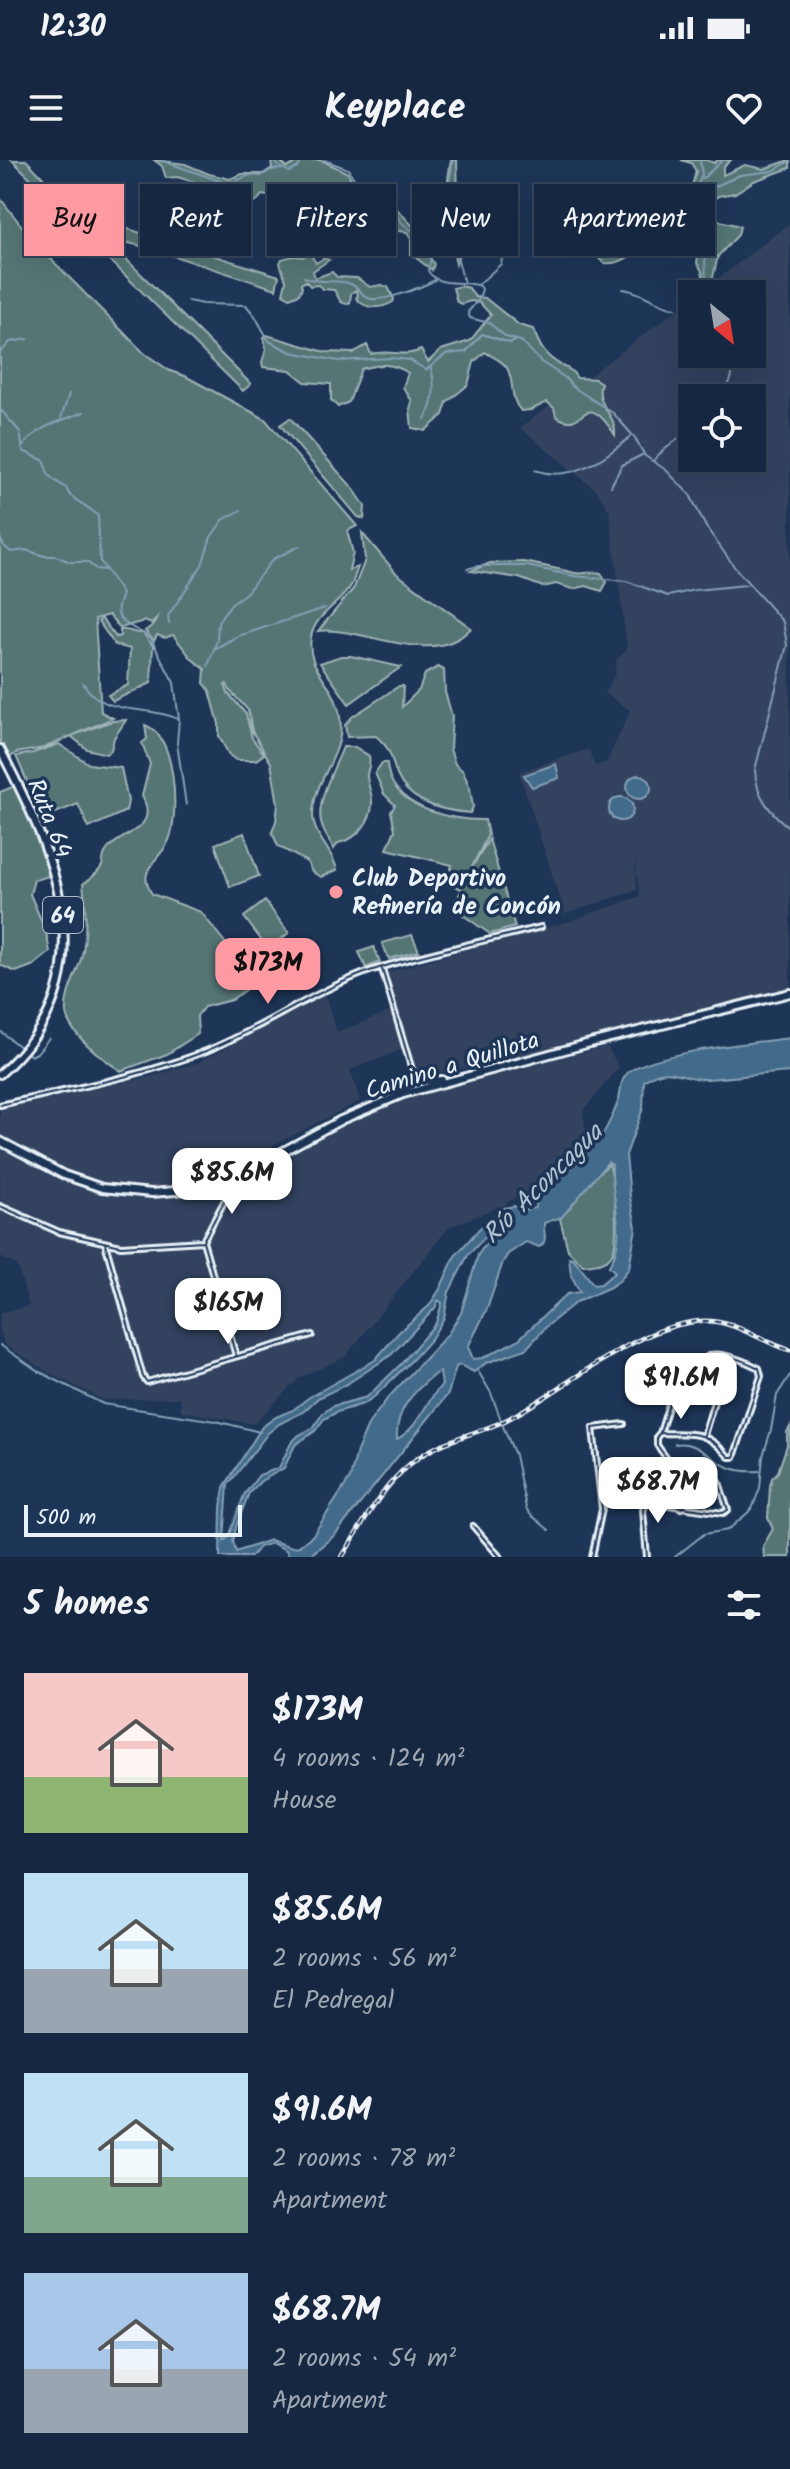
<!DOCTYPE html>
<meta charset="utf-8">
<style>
body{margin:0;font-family:Kalam,sans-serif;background:#1f3048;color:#f1f3f6;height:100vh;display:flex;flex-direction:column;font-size:30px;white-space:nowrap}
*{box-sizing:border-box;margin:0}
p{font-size:26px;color:#9ea6b1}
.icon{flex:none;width:44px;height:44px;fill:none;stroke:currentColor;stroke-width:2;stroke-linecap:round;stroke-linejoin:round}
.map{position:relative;height:1397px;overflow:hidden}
.panel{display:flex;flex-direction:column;background:#162841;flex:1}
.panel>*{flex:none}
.top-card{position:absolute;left:24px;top:24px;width:742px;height:72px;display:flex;gap:16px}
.needle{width:52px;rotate:150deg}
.fabs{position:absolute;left:678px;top:120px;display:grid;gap:16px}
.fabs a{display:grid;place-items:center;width:88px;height:88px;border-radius:0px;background:#162841;box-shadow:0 8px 32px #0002,0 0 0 2px #35445a;font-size:40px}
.scale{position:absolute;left:24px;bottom:20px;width:218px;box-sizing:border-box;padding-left:8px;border:4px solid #e8f1f8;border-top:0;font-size:22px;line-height:28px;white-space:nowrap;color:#e8f1f8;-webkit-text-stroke:6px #1d3557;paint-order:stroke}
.price{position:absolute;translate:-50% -68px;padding:0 18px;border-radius:16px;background:#fff;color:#222;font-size:26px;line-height:52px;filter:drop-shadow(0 2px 4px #0008)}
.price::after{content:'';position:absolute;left:50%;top:48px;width:24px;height:18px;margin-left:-12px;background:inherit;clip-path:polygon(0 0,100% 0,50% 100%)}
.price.on{background:#ff9aa2;color:#111}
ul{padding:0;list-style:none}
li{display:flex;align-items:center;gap:24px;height:200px;padding:0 24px}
li span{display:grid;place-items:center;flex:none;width:224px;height:160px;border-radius:0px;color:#555}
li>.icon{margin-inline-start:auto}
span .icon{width:96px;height:96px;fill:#fffc;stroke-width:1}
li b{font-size:34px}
h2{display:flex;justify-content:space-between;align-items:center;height:96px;padding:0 24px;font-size:34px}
.chip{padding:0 28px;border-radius:0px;background:#162841;box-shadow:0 8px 32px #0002,0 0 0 2px #35445a;font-size:28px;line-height:72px}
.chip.on{background:#ff9aa2;color:#111}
.status{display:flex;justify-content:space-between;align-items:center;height:56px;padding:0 40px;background:#162841;direction:ltr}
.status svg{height:22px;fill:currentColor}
header{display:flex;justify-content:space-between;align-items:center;height:104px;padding:0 24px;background:#162841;font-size:36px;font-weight:700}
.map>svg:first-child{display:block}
.built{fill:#32425e;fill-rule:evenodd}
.green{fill:#547575;stroke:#9eb3b6;stroke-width:2}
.water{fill:#436a8a;stroke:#85a0b6;stroke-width:2;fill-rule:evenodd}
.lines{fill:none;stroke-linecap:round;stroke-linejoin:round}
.stream{stroke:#85a0b6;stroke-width:2}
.street-casing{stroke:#e8f1f8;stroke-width:8}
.primary-casing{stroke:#e8f1f8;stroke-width:12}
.street{stroke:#1d3557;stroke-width:2}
.primary{stroke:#1d3557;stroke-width:6}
.rail-casing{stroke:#e8f1f8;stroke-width:5}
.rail{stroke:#1d3557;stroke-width:2;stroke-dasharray:6;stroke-linecap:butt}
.poi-dot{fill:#ff9aa2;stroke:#1d3557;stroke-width:3}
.labels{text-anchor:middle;stroke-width:7;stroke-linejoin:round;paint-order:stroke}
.shield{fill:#1d3557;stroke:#abb9c8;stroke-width:2}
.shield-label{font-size:22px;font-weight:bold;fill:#e8f1f8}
.street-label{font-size:24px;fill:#e8f1f8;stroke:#1d3557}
.poi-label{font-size:24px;font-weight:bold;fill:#e8f1f8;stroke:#1d3557;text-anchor:start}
.water-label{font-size:26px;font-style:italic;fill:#aec2d2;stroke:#1d3557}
</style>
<div class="status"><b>12:30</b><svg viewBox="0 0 49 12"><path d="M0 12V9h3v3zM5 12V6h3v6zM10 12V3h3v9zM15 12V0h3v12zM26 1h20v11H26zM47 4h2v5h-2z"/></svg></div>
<header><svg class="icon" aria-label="menu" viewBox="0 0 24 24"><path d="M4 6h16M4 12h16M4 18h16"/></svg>Keyplace<svg class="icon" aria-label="heart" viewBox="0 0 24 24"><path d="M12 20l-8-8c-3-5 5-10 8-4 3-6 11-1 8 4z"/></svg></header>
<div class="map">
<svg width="790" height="1397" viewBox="0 0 790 1397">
<rect width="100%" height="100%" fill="#1d3557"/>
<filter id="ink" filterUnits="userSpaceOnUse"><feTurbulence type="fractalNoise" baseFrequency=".0125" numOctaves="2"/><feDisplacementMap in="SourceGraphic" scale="16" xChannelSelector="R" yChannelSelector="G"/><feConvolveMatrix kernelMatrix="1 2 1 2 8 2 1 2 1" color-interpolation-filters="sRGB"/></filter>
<g filter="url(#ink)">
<path class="built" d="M790 63V829L491 903 423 916 416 911 408 893 387 812 573 760 640 736 635 700 637 730 565 754 519 612 589 589 595 606 607 602 630 550 604 533 615 515 616 500 627 489 609 350 597 331 520 268 692 138V194H752V134H698ZM692 238H752V298H692Z
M325 835 337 872 391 851 402 890 350 910 360 941 268 988 274 1001 310 980 373 950 412 936 607 886 619 907 583 951 587 985 559 1010 504 1045 449 1067 345 1197 299 1218 254 1264 181 1251 180 1238 103 1240 49 1213 4 1184 0 1171V1153L29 1146 17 1105 0 1097V948L152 916 199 902Z"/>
<path class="green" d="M12 0H26L87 63 125 68 279 116 276 129 149 88 104 77 251 224 243 231 85 76 45 72 33 59 76 63Z
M154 0 185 4 209 14 230 19 242 14H263L272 8 271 0H279L287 8 300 0H321L348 13 357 31 364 38 390 42 394 46 427 81 428 94 434 104 432 110 411 94V78L407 72 379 68 357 47 346 45 330 35 329 29 325 26C309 33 309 28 297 31 283 35 277 38 262 35L255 43 251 41 249 28 216 34 209 41 195 38 194 22 177 17 166 18 162 6Z
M451 0H457L458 38 468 53 464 63 455 73 462 84 456 104 453 91 446 80 455 60 453 47 448 41 446 32Z
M681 0H707L714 3 718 0H731L723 7V15L745 5 764 9 790 0V8L754 21 735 33 718 36 713 41 712 50 715 57 720 61 740 66 738 75 718 96 709 134 706 131 702 111 697 103 698 95 702 89 704 71 686 34 692 26 696 11 691 3Z
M0 38 35 83 144 193 170 211 185 216 265 259 357 366 347 371 353 393 349 410 358 407C356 413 354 419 352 424 341 444 315 454 311 477 306 508 330 519 337 544 353 592 313 614 313 655 313 676 333 690 337 710L321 717 312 712 307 702 278 686 272 672 276 661 278 644 271 603 252 571 248 550 230 531 227 524 225 525 228 533 246 554 252 578 264 594 256 600H236L229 595 219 576V564L210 531 204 523 205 509 192 499 173 475 165 478 157 475 154 481 145 471 153 465 159 455 152 464 144 461 120 468 109 455 95 459 101 552 113 558 44 588 16 593 8 599 0 583Z
M615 51C631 52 648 52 653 70 645 86 624 106 605 103 600 102 595 93 591 89L604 93 606 88 599 79 611 64Z
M309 92 316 103 324 98 329 100 313 111 315 118 332 112 337 117 357 118 370 127 381 125 388 127 394 139 393 142C381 149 365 150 356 138L358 135 356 130 351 133 350 143 346 144 341 142 334 130 323 129 318 125 310 126 306 121 301 124 302 128 299 134 290 138 283 134 286 121 280 103 282 99 293 96 303 97Z
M460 126 469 128 475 137 485 138 519 165 533 169C539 183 542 193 556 202 565 208 571 208 577 218L595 219 601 223C594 245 617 254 615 275 581 223 586 277 556 256L554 248 547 242 531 250 521 251C509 239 515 222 507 208 502 200 492 197 485 192L474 202 468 225 447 242 443 255 425 271 412 268 410 249 412 241 403 227 408 213C392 202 380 204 361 209L349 242 338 247 331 240V224L305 222 290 210 263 207 262 202 266 190 264 177 267 175 325 192 353 193 367 185 371 194C389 189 405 198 421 190L428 202 441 190 470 181 491 155 480 143 471 141 461 144 457 142 453 128Z
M290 258 353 328 365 346 364 359 358 357 280 265Z
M362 373 397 414 471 468C433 510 366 466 318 471L354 428 365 400Z
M523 402C541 405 558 409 575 413 584 415 592 410 601 413L607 422 602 431 586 426 573 429 556 424 543 427 519 418 471 411 490 403Z
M102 459 116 477 120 476V470C128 468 133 474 143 473L153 486 151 523 113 541 108 535 128 525 130 489 115 485 98 461Z
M341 496H351L401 507 349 544 320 503Z
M438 507 444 510 445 532 452 556 450 589 455 604 463 611 470 628 473 647 470 653C443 651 409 643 397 615 390 597 393 591 376 576L347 577 345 565 352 557 399 526H403L402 547 419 530 425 514Z
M126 560 114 578 111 590 106 594 87 589 71 576 112 561Z
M145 565C176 576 178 648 171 674 168 689 154 698 148 711 144 719 148 727 152 734L201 752 256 822 231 840 204 847 197 856 198 874 167 894 121 911C104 900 69 874 66 853 64 836 76 815 81 799 88 775 86 748 83 724 90 719 98 714 102 706 103 702 103 697 105 693 118 671 161 672 142 636L150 604 142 583 147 579Z
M59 584 89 604 121 608 128 641 126 651 89 668 78 644 43 658 16 596 33 593Z
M343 587H355L369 596C371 604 368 608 367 615 367 624 372 632 372 641 373 660 357 680 338 683L334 689C331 682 324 674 322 666 314 643 335 608 343 587Z
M382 603H387C389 647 450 661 485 660L488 675 471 709 489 679 515 767 490 774 453 748 462 729 447 723 452 705 387 689 395 670 391 652 395 645 384 634 375 613Z
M17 625 37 672 49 716 34 720 30 734 46 772 50 792 34 805 16 812 0 805V632Z
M244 673 259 716 230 727 215 684Z
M265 741 289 773 268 789 244 757Z
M412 775 419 791 389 799 382 783Z
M374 787 380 802 366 808 359 792Z
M609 1004C614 1018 620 1081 612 1094 606 1104 593 1104 583 1105L568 1090 560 1059 590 1021Z
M790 1267V1397H764L763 1386 773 1369 768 1358 770 1326 772 1318 778 1312 787 1285V1272Z"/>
<path class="water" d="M556 604 559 618 532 627 524 615Z
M627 627a12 12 0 1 1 24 0a12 12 0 1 1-24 0Z
M609 649a12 12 0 1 1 24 0a12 12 0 1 1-24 0Z
M790 878V912C762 914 734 917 706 919 682 920 669 902 644 921L643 948 626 995 630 1037 636 1067 629 1108 619 1121 610 1127 576 1142 546 1167 526 1189 486 1203 474 1212 460 1205 456 1207 448 1234 335 1375 308 1397H290L286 1390 272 1383 259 1387 251 1397H220L221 1347 224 1327 262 1267 276 1257 293 1250 308 1238 375 1200 399 1172 429 1146 440 1129 455 1096 479 1069 504 1048 514 1046 524 1050 535 1048C537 1026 556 1022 570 1009 578 1002 585 994 592 987 605 975 613 956 619 939 621 932 620 923 625 916 639 893 760 882 790 878ZM608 1002 612 1005C610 1041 629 1074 609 1106L615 1112 601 1124 594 1125 573 1098 569 1097 571 1115 580 1132 567 1134 518 1180 483 1198 473 1199 468 1187 487 1149 503 1102 508 1094 526 1082 539 1087C549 1082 543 1072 544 1063L562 1057ZM505 1056 509 1057 510 1061 484 1086 478 1095 461 1153 448 1174 388 1238 369 1263 357 1291 350 1318 313 1375 299 1386 292 1387 270 1380 236 1392 233 1381 237 1364 249 1333 261 1321 284 1308 295 1285 315 1271 324 1259 337 1252 363 1244 374 1237 412 1200 431 1179 444 1158 449 1132 468 1095ZM438 1140 442 1143 436 1163 401 1204 367 1237 333 1246 323 1253 313 1268 299 1275 291 1283 279 1308 259 1315 244 1335 229 1377 224 1381 228 1325 268 1273 279 1264 303 1252 318 1238 347 1224 391 1195 435 1148ZM440 1212 442 1225C425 1241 419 1268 397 1279 395 1250 414 1231 435 1214Z"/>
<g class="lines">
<path class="stream" d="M160 0 223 22H234L249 15 261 16 271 10 282 9
M276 0 277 5 289 12 297 8 303 0
M324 0 348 9 363 33 389 42 402 63 411 70 419 69 433 88 428 111C440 129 462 119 480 126L482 129 479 139 468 152 470 158 489 163 506 177 521 181 541 202 564 217 573 227 613 253 635 278 645 296 666 310 690 335 706 367 736 409 783 462 787 485 755 610C756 636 770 653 790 668
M452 0C453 11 447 21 449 32 450 37 453 40 455 44 465 57 454 66 449 79L456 92 464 123
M700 0 702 15 695 31V40L711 74 705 102 707 134
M703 18 723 0
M695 36 740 15 773 11 790 1
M304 117C318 124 333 119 348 123 359 126 360 134 368 138 380 144 422 127 435 120
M479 124 501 104 504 88 500 80 502 57 518 39
M623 129C642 131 656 145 676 148
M188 141 203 144 246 145 255 156 269 181 291 192 339 201 390 198 410 200 426 210 446 194 466 192 482 174 510 183 517 180
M0 193 10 182 28 179
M719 238C733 219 738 214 722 194
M0 249 20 272 23 291 45 301C47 317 50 317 63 326 71 331 64 329 71 336 80 344 90 347 98 356L100 401 122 434C121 438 119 442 118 447 114 465 142 469 151 479L174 523 179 559 177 583 186 645
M61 258 69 234
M425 259C434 244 436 225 431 208
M22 288C36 266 61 261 84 252
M654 300 657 296 692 267
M535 310C571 323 604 299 630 277
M611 326 622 305 642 295
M0 378 4 386 11 392 26 390 44 396H56L70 402H87L96 409 106 410
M467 409 478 406H527L574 416 626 421 668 436 695 430 746 425
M169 464 168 456 202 405 211 377 223 360 241 350
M214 489 238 476 325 448
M208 506 217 480 218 463 223 454 232 443 246 433 273 399 300 386
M83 523C104 558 146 544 178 559
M0 871 21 888
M26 892 31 896 37 893 49 878
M0 1185 38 1211 103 1244 216 1261 260 1272
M478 1211 491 1233 501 1260
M502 1264 515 1295 526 1348 530 1354 549 1370
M675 1284C697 1280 709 1299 728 1307 738 1311 749 1312 760 1311
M675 1397 704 1374 728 1370 752 1349 760 1328 763 1296 771 1270 777 1235 790 1215"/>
<g class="street-casing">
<path id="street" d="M382 809 412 910
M0 945C69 929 140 917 206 891 263 868 312 832 370 811 423 793 486 781 541 767
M227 1021 226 1038 203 1081 236 1196
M0 1046 59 1072 121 1086 203 1081
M105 1083 143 1217 147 1222 312 1175
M660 1273 672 1234 673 1223 685 1219 695 1232
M681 1348 690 1342 691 1332 657 1285V1276L660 1273C694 1274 705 1269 729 1297H734L761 1216 759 1208C749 1203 695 1178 705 1212 707 1220 714 1227 716 1235L704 1275
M473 1366 500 1397
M592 1397 602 1349 593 1268 624 1264
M647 1397 643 1350 647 1342 723 1353 728 1350 719 1322 708 1310"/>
</g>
<g class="primary-casing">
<path id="primary" d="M0 589C56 697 110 818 0 914
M397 932 412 924 413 913 424 921 442 920
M0 981 64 1015 102 1028 152 1033 198 1029 234 1018 341 960 403 934 590 883 790 833
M214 1021 255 1003"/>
</g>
<use href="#street" class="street"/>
<use href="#primary" class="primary"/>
<g class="rail-casing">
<path id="rail" d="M342 1397C363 1364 380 1329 410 1304 442 1278 470 1277 504 1261 562 1232 638 1163 704 1161 736 1160 760 1182 790 1190"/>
</g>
<use href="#rail" class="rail"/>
</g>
</g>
<circle class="poi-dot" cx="336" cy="732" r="8"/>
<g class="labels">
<rect class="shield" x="43" y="737" width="40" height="36" rx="6"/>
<g class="shield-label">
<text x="63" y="763">64</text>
</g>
<g class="street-label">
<text transform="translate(50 658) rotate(68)" y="8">Ruta 64</text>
<text transform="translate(452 905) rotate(-17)" y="8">Camino a Quillota</text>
</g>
<g class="poi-label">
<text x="352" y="726">Club Deportivo<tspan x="352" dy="28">Refinería de Concón</tspan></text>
</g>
<g class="water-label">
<text transform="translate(542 1023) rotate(-45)" y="9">Río Aconcagua</text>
</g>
</g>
</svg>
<div class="fabs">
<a><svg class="needle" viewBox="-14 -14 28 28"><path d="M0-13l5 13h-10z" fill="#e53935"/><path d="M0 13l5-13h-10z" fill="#9ea6b1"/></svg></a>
<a><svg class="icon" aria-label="locate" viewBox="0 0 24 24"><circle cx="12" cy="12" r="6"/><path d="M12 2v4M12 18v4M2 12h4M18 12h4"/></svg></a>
</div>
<div class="scale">500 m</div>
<b class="price on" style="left:268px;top:846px">$173M</b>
<b class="price" style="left:232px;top:1056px">$85.6M</b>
<b class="price" style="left:228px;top:1186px">$165M</b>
<b class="price" style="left:681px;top:1261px">$91.6M</b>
<b class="price" style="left:658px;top:1365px">$68.7M</b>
<div class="top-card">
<a class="chip on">Buy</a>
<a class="chip">Rent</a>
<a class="chip">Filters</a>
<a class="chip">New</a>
<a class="chip">Apartment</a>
</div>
</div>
<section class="panel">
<h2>5 homes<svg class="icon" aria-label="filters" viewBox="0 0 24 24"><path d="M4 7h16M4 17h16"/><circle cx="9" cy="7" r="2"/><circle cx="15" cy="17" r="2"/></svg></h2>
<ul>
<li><span style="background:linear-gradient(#f6c9c9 65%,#8fb573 0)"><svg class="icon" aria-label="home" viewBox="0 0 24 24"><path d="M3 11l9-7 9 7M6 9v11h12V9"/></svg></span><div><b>$173M</b><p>4 rooms · 124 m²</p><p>House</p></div></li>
<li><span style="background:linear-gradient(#bfe0f5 60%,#9aa5b1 0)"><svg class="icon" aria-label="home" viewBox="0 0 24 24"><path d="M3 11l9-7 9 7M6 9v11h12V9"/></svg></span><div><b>$85.6M</b><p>2 rooms · 56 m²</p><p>El Pedregal</p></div></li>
<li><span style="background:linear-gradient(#bfe0f5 65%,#7fa58c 0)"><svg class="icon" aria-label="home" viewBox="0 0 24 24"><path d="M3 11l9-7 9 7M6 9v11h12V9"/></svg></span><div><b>$91.6M</b><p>2 rooms · 78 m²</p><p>Apartment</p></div></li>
<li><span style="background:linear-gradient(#a9c7e8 60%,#9aa5b1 0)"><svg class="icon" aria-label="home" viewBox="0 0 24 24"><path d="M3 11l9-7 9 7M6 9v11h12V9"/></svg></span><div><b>$68.7M</b><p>2 rooms · 54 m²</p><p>Apartment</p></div></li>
</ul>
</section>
